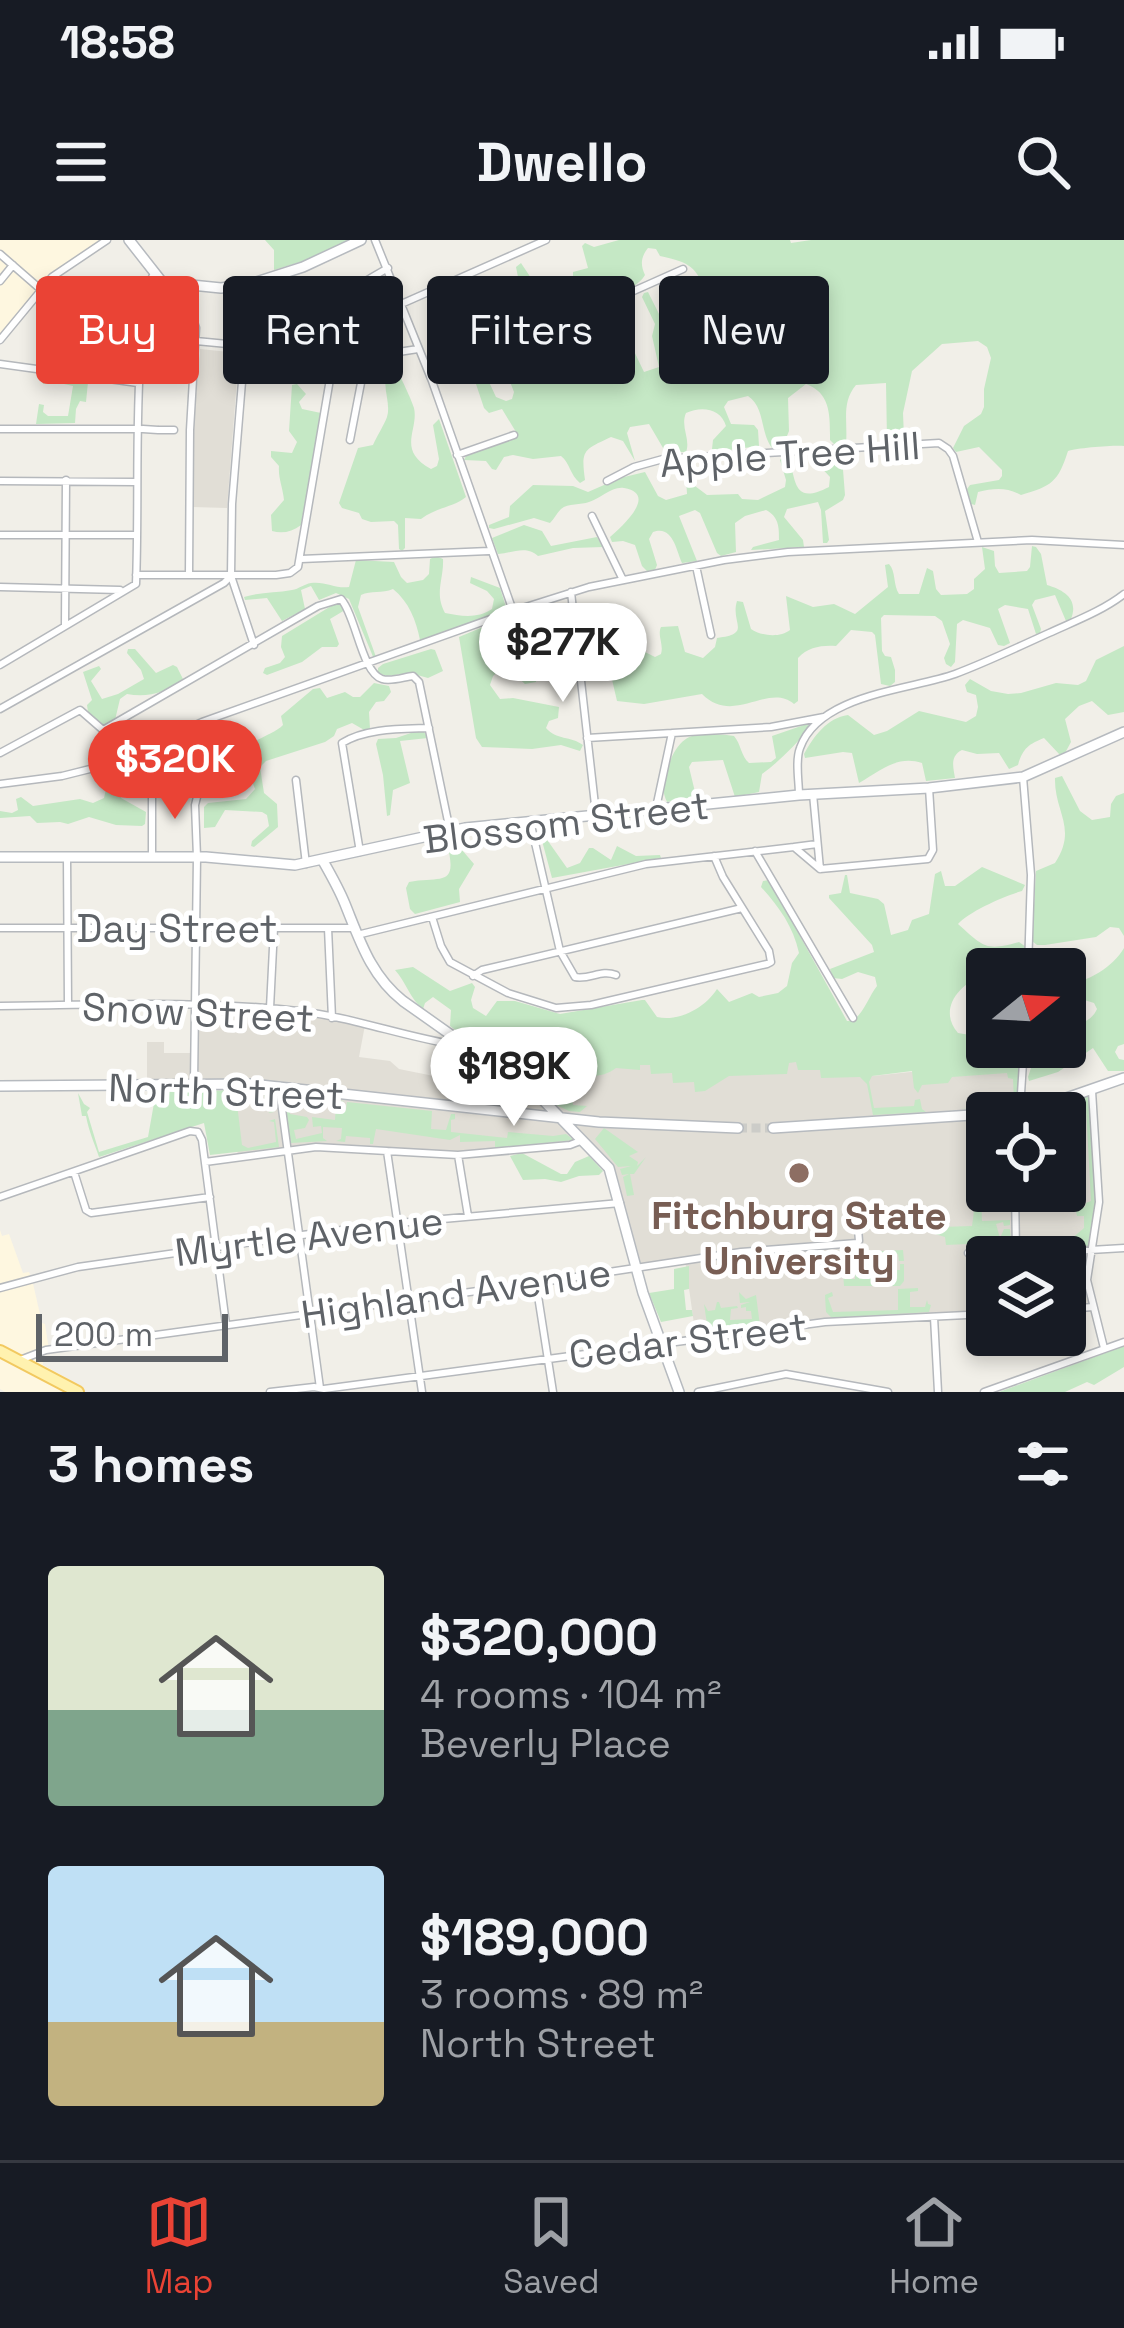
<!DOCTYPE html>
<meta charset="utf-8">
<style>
body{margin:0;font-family:"Space Grotesk",sans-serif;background:#242831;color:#f1f3f6;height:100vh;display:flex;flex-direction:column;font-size:45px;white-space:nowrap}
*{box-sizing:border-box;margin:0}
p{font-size:39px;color:#9ea1a6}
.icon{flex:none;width:66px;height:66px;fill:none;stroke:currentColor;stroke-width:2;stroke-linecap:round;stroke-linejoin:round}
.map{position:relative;height:1152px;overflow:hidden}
.drawer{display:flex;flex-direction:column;background:#171b24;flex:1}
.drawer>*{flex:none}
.hud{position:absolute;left:36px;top:36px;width:1053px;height:108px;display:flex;gap:24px}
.needle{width:78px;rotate:72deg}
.buttons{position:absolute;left:966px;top:708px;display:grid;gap:24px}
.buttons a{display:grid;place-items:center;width:120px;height:120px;border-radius:12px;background:#171b24;box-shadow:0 6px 18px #0003;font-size:60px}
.scale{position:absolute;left:36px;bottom:30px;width:192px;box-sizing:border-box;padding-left:12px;border:6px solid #5f6368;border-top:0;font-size:33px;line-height:42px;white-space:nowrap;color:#5f6368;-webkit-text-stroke:9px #fff;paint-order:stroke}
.price{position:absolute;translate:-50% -102px;padding:0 27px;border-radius:42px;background:#fff;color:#222;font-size:39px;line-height:78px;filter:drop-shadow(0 3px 6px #0008)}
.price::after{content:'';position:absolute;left:50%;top:72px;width:36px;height:27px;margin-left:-18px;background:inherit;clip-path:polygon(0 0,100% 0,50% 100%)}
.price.active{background:#ea4335;color:#fff}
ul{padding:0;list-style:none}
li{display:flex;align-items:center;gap:36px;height:300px;padding:0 48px}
li span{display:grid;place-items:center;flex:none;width:336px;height:240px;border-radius:12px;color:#555}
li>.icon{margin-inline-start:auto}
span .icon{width:144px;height:144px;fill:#fffc;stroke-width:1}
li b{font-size:51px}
h2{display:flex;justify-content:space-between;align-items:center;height:144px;padding:0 48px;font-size:51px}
.pill{padding:0 42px;border-radius:12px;background:#171b24;box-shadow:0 6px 18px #0003;font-size:42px;line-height:108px}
.pill.active{background:#ea4335;color:#fff}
.status{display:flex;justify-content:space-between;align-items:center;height:84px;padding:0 60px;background:#171b24;direction:ltr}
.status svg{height:33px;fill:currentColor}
header{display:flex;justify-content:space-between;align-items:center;height:156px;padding:0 48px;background:#171b24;font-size:54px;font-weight:600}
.menu{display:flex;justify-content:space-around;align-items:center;height:168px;border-top:3px solid #363941;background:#171b24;font-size:33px;color:#9ea1a6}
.menu a{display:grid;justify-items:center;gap:6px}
.menu .active{color:#ea4335}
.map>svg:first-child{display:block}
.commercial{fill:#fef7e0}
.education{fill:#e1ded6;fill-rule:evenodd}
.green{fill:#c5e8c5}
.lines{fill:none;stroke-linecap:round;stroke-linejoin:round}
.secondary-tunnel{stroke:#ccccc8;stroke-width:9;stroke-dasharray:9 4.5;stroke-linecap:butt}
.street-casing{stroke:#b5b8bc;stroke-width:9}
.secondary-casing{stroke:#b6babf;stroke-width:12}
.primary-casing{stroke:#f2c960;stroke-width:14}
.street{stroke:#fff;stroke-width:6}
.secondary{stroke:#fff;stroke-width:9}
.primary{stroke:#fff2af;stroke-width:10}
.education-dot{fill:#8d6e63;stroke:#fff;stroke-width:4.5}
.labels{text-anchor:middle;stroke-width:10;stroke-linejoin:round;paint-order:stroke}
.street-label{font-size:39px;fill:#5f6368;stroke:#fff}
.education-label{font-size:39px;font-weight:bold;fill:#785e54;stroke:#fff}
</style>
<div class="status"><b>18:58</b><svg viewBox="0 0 49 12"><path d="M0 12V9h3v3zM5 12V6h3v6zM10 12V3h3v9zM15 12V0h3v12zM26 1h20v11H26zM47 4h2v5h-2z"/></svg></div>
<header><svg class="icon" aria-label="menu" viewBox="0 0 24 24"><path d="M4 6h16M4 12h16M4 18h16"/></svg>Dwello<svg class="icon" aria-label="search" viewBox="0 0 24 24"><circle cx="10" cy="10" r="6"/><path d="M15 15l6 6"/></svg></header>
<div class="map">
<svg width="1124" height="1152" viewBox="0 0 1124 1152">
<rect width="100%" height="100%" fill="#f1efe8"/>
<path class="commercial" d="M0 0H107L52 37 0 100Z
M0 990 2 996 9 994 23 1033 29 1032 32 1039 42 1083 45 1084 49 1110 42 1112 43 1125 76 1143 71 1152H5L0 1149Z"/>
<path class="education" d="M200 109 239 113 227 268 192 267 193 191Z
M196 763 303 772 365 785 359 817 390 821 399 829 503 850 527 848 576 810 867 806 873 836 1023 820 1021 871 1092 847 1099 954 1087 1030 1093 1067 1065 1069V1017H987V1074L825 1082 696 1098 685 1020 636 1026 614 937 590 906 576 903 458 915 323 907 238 917 228 843 147 844V802H164V813H195ZM987 873H1065V951H987Z"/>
<path class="green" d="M265 0H348L310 19 274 30V10Z
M619 0H790L791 3 811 0H1124V206C1115 205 1077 208 1068 211 1058 242 1052 246 1021 255 1007 247 994 248 978 252L975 265 971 264 967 249 970 245 999 240 1002 236V230L979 207 956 212 953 208 964 186 981 174 984 167V149L991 118 987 107 978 101 942 104 912 131 903 173 904 197 894 202 887 200 886 143 856 145C841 163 848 181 846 204H834L830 200C830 176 831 153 806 144L788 158 789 191 783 206 772 208C760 192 765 167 748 156L728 161 724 167 731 184 754 185 758 190 759 206 715 212 712 209 713 200 726 186C721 168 701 166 686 173 680 187 691 199 686 212L666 213 649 184 630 187 627 193 635 221 623 201 611 197C583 210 581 210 585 240L580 243C570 235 570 223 561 216L533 219 513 215 504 217 496 230 492 229 486 221 464 220 466 216 515 197 516 192 502 169 489 173 484 168 472 132 482 127 496 157 506 161 512 159 514 152 501 119C505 113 518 107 525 108L537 128 545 132 551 129 552 121 544 96 572 84 577 86 582 96 602 92 609 105 625 102 632 107 644 132 659 127 652 96 655 84 642 57 644 53 648 52 661 78 666 82C682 80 702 69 709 55 694 26 692 23 660 16L656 9 648 8C641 17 640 24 645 35 639 46 618 56 606 54L596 39 577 40 573 36V32L588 28 582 6 585 3 594 7Z
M521 23 535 44 529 76 533 86 514 94 500 80 487 84 483 82 494 71 493 46 498 45 510 64 517 62 520 47 516 27Z
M378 117 383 127 398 131C403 143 410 156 414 168 419 190 396 210 431 229L437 226 439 219 433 185 439 179 466 257C454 267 437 267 421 279L405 278V308L402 311 399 309 398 285 394 281 371 282 362 279 359 273 342 268 339 263 358 208 373 205C377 196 384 185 387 177 391 164 383 150 386 136L375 119Z
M41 136 88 142 86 162 80 161 76 169 75 183 36 184 39 164 44 165 43 172 48 176H68L73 146 55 142 43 144Z
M297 144 306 154 299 162 302 169 321 173 301 285C292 292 282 294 272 291L271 275 284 260C283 248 278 238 279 226L271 217V211L292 213 297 202 289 191 292 145Z
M784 216 789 217C796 243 794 265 829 247L830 237 814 220V216L842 217 845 255 843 260 825 271 829 300 827 303H823L821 270 818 262 787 269 784 277 803 300 804 307 751 310 753 307 779 300C779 287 779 277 766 270L745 276 735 283 736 312 721 316 717 313 700 273 695 270 679 276 697 321 682 323C676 310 673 285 653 292L649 299 657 325 655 330 647 331 642 326 635 305 623 301 612 302 610 297C619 289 660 254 624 248 612 246 600 259 589 262 581 265 568 263 561 269 557 273 554 279 550 283L534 278 494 289 489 288V285L509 277 510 266 533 245 573 246 588 252 620 238 645 232 658 256 666 260 687 254 685 221 693 226 695 246 707 255 738 254 742 259 758 260 785 247 786 240 780 220Z
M524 285 542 291 551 306 597 297 603 307 573 308 538 316C526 305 513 313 498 314L492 298Z
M1032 306 1036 307 1041 314 1047 345C1064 350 1079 359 1071 379L1066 381 1055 355 1035 360 1032 365 1041 389 1040 393 1036 394 1028 369 1005 365 998 369 1010 403 1004 406 998 405 990 388 963 380 957 384 955 422 951 427 946 424 944 418 950 404 942 381 935 376 884 375 881 378 882 411 885 416 891 417 895 430V442L890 446 881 444 875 395 872 392 851 390 836 406C822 405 808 407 798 418V461L794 464C768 442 734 486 702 454L644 464 617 461 610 431 599 423 585 419V416L622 417 621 399 626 397 639 409 655 417 661 414C664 404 657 396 661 387L678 386 685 412 703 418 715 407 717 398C753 394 730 383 737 361L743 362 751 389C761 396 780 398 790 390L786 356 813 367 834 364 855 374 888 347 885 325 889 324C896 331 893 345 899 354H919L927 328 933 331 936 349 941 355 967 354 974 349V339L985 329 982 307 994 311 995 326 999 333 1027 331 1030 327Z
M436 316 443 319C444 339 434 353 445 373 461 376 477 379 492 369L494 359 487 351 470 343 471 337 500 348 507 370 423 401 420 400C416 380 409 362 393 349 382 354 371 350 361 355L358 367 376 417 374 419 349 359 336 353 319 360 311 346 301 350 305 369 282 381 267 358 245 360 244 357C260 352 276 353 292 350 299 349 304 344 311 343 325 341 336 349 349 347L356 320 394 322 401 337 407 343 423 340 429 334 430 319Z
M336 363H341L345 370 330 379 339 404 337 407H322L302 422 267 435 263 433 265 428 280 423 285 417 281 407 282 396Z
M527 376 536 397 568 396 569 399C530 404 537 405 536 442L525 444 510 430 501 429 493 436 490 445 500 459 513 458 559 467 558 478 549 481 546 488C556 500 571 496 583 505L580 511 561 505 532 509 482 507 476 498 459 397 483 387 487 390 495 410 509 412 521 408 523 400 518 379Z
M1124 406V472L1108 475 1092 461 1079 466 1065 479 1071 502 1065 513 1060 515 1044 498C1029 504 1023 508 1018 525L1009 529 999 513 977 514 962 510C950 516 953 526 955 538L926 541 922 523C897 515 880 531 859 543L852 513 843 512 805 518 804 514C814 496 827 478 848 475L874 495 887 491 919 471 966 482 976 476 978 467 976 455 967 452 965 445 970 439 991 451 1008 454 1021 453 1056 443 1078 445 1086 441 1096 420Z
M128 409H135L156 433 173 425 177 427 183 439C166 453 147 458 127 454L120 459 115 480 101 486 88 472 87 465 92 460 83 432 99 426 101 429 91 441 102 459 118 454 144 439 141 430 127 413Z
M431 409 435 410 443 431 428 438 410 433 387 436 378 433V428L383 424Z
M374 443 389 446 391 452 384 461 376 462 369 472 370 489 366 491 352 483 337 489 334 496 325 502 266 521 260 527 264 553 277 564 278 587 254 607 251 606 252 601 269 586 267 575 262 572 225 570 215 587 204 588V567L208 563 246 559 255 549C243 506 190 540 161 543 146 545 136 543 123 549L121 558 146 572 145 584 142 586 116 585 89 577 68 584 60 582 37 583 30 576 0 578V571L12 573 18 570 16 559 21 557 33 566 80 559 93 563 104 558 107 545 113 540 163 531 184 512 195 507 208 508 231 501 250 505C260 497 277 492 283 485L281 476 313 449 320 448 327 458 345 452 353 457H360Z
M807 484 810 488C795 505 780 521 762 534L759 552 735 557 723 520 692 522 689 527 695 552 693 557 667 562C662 551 663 546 666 533 679 491 694 491 734 496 741 504 741 516 749 523L771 522 776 518 772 496Z
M417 491 424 492 428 498 400 501 410 543 393 550 390 575 387 576 383 535 376 504 378 499 396 498Z
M1062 536 1080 571 1092 580 1110 577 1111 564 1116 556 1124 553V696L1119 688 1110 687 1096 697 1045 705H1037L1032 701 1036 631 1055 623C1078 588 1054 572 1055 538Z
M543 594 567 628 580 623 589 608H593L611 620 617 606 636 616 660 615 661 618 552 638 541 597Z
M450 602 456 603 474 624 459 649 460 662 415 674 410 669 406 648 409 642C443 636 458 648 447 603Z
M982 627 1025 645 1022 651C1006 655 968 672 958 684 983 706 985 712 1019 702L1026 707 1022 729H987V737L983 735C958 745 938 770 958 793L976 796 987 793V807H1021L1017 865 1014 867 960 869 1009 865V861L1014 860 1013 839 1008 838 1007 833 952 837 948 843 922 845 918 853 914 848 912 831 872 836 869 842 874 868 914 866 915 860 920 859 922 869 926 872 873 875 867 844 860 837 821 838 820 830H798L796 822 789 823 787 834 729 836 705 851 695 852 694 842 673 843 672 833 651 834 650 825H640V830L616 828C602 839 584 837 568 832L573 865 587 866 580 872 569 871 552 863 450 786 451 770 433 757 425 763 423 769C410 759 406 742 395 730L413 727 450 751 472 743 475 747 471 760 473 768 486 776 497 761H515L560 774 642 760H645L657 777C679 782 705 768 717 749L729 762 752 753 759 757 778 753 787 746 792 723 799 713C793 686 779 667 761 647L763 641 769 640 847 781C861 782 868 757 877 746L875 737 858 732 842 739 833 738 830 729 874 712 872 705 829 658V655L841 653 845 635H847L850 653 878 659 884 664 891 695 908 690 912 680 929 674 935 634 941 631 945 646H955Z
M1124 708V804L1118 806 1115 812 1119 819 1124 820V831H1108L1093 808 1058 832 1029 841 1028 837 1031 828C1045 826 1053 820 1057 807H1065V787C1078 786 1092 781 1097 769L1094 763 1065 754V744C1087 743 1113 727 1124 708Z
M236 850 270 853 274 872 268 873 273 870 271 859H265L264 853 242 855V862L237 864 242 905 248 908 276 902 274 882 269 881 275 879 279 907 210 915 204 883 99 917C94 902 89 892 86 876H82L78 853 84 864 90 868 87 872 99 912 148 897 156 852Z
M289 855 313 859 290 857V874L307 877 309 880 305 888 294 890 296 899 322 893 321 886 313 887 312 877 335 880 336 864 322 861V859L345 861 339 862 341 871 346 870 347 862 432 871 431 889 446 890 451 874H455V879L451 880V892L507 898 508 892 553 896 566 894 574 900 495 908V901L460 902V895L450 900 376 889 373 904H370V898L346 896 345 902 336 901 341 899 342 888 323 887V898L327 901 291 903 284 859Z
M1089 855 1096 958 1088 1006 1076 1009 1023 1011 1020 1006 1032 1002 1033 1006H1057L1058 1001 1063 1006 1084 988V976H1077L1076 971 1038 972 1037 970 1085 967 1086 963 1091 961 1086 868H1081L1078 863 1041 873Z
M604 888 638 912 629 916 638 922 637 926 646 917 634 934H630L634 955 627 956 623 937 629 934 622 935 620 929 631 926 618 927 595 899Z
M522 913 561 934H567L575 922 589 916 603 931 599 935 579 936 561 942 545 939 523 940 510 916Z
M981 927 982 933H987V951H989L986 952V956L981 957 982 981 1010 980V985L1004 986 1003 982 996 984 1000 998 1004 989H1010L1011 1002 946 1005 945 997 935 994 931 983 941 987 972 986C976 966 972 947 981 927Z
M903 1010 904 1021H899L898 1014 884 1015 885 1031 893 1030 894 1034 895 1030H900V1024H904V1041L900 1046H844L843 1032H846L847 1039H855V1035L865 1034 863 1012Z
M689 1026V1049L684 1050 686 1070H692L693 1076 661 1082 649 1053 674 1049V1029Z
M918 1048V1051L910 1052V1067H925L927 1060 928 1064 931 1065 929 1072 832 1078 826 1072 825 1055 832 1052 833 1056 828 1058 833 1072 898 1070V1049Z
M739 1052 746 1059 756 1055 760 1086 695 1092 694 1086 707 1084 704 1064 708 1071 715 1070 717 1062H719L721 1068 737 1066 738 1068 731 1069 730 1080 752 1079 751 1071H746V1067L741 1068V1065L750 1062 740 1063Z
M1124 1106V1127L1094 1145 1087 1142 1065 1152H999Z"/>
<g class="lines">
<path class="secondary-tunnel" d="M738 888H773"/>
<g class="street-casing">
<path id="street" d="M375 0 432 141 513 371
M0 14 77 81C102 64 114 51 146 54
M0 41 13 25
M164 44 194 82 196 88 190 190 189 335
M250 44 232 264 231 336 254 405
M338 92 546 0
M0 100 52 37 107 0
M196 101 366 117 418 109
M0 124 138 143
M432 141 683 29
M0 189H141
M143 189 158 190
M159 190H174
M350 200 366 117
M457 215 514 195
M0 241 136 242
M607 241 634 227 663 219 939 203 948 209 953 216 978 302
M592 276 623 340
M0 295H134
M301 319 489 311
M696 326 711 395
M136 335H276L290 333 298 327 338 92C350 48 348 51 388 28
M0 347 120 350
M571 352 596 574
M65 386 66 240
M0 425 136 344C139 265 135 186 141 107 143 83 141 54 154 34
M0 469 224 343 231 336
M103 490 318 366 341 359C356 376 362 433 382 439 391 442 404 437 413 436L419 442 450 591
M587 498 672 493
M0 513 80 470 103 490 124 517
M1023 537 1031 635 1028 729
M296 540 306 624
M0 544 62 536 110 524 202 482 513 371 589 347 724 320 788 312 1032 300 1124 305
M813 554 820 629 928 619 933 610 929 548
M799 555C799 541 795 521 800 508 819 454 910 450 955 434 987 422 1018 407 1049 393 1075 381 1102 371 1124 354
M656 568 672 493 771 487 824 477
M530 581 560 711 575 737C590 740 601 729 616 735
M794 607 817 604
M755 611 853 778
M360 612 342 503C366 488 401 489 429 488
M152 615V547
M67 617 68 765
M432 677 441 706 450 722 508 753 556 768 591 765 767 724 771 722 769 711 723 637 714 616
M0 688H354
M328 688 332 778
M357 695 646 624 794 607 820 629
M473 736 482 730 742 668
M0 766C99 765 199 760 298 771 353 777 407 798 462 806
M270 768 274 688
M194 843 197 617 195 565 198 553
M279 847 320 1148
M1092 851 1099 962 1087 1040 1104 1108
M1020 869 1024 807
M387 911 422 1152
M458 915 468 976
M205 922 316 907 458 915 570 905 583 900
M74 932 86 970 91 973 210 957
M1015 951 1016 1012
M0 957 150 905 190 891 198 892 202 900 226 1084
M968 1013 1011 1012 1023 1014 1124 1008
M536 1043 553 1152
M0 1048 78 1027 302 995 398 983 620 963
M1065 1069 1093 1067
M934 1077 938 1152
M20 1120 46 1110 536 1043 741 1012 857 1003 859 1001 856 966
M270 1152 314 1147 324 1149 825 1082 987 1074
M698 1152 786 1134 888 1152
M984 1152 1124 1102"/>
</g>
<g class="secondary-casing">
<path id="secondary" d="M129 0 162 42 221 48 250 44 303 27 361 0
M0 617H206L295 625 465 588 799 555 929 548 1023 537 1124 492
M323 621C331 635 339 649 345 664 360 701 371 736 403 761L543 860 609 928 643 1053 679 1152
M0 846 252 844 599 882 738 888
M997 873 1032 870 1124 838
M773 888 987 874"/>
</g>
<g class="primary-casing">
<path id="primary" d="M0 1111 78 1152"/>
</g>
<use href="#street" class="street"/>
<use href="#secondary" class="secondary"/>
<use href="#primary" class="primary"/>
</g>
<circle class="education-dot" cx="799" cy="933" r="12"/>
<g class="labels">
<g class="street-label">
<text transform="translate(790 214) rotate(-4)" y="14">Apple Tree Hill</text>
<text transform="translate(566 582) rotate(-7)" y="14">Blossom Street</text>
<text x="177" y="702">Day Street</text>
<text transform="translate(198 772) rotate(3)" y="14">Snow Street</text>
<text transform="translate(226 851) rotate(2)" y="14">North Street</text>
<text transform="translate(309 996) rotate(-7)" y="14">Myrtle Avenue</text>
<text transform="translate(456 1053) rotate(-8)" y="14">Highland Avenue</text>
<text transform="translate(688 1100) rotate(-7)" y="14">Cedar Street</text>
</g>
<g class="education-label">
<text x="799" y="989">Fitchburg State<tspan x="799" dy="45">University</tspan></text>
</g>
</g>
</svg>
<div class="buttons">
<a><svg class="needle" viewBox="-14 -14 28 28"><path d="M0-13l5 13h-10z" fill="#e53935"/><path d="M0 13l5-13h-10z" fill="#9ea1a6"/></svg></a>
<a><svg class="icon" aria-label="locate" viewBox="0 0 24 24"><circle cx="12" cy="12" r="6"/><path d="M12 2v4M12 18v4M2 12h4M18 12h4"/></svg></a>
<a><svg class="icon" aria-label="layers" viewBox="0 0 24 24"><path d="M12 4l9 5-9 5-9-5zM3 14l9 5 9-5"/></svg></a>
</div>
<div class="scale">200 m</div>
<b class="price" style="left:563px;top:465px">$277K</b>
<b class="price active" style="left:175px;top:582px">$320K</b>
<b class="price" style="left:514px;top:889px">$189K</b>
<div class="hud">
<a class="pill active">Buy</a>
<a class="pill">Rent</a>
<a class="pill">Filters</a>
<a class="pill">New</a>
</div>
</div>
<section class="drawer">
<h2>3 homes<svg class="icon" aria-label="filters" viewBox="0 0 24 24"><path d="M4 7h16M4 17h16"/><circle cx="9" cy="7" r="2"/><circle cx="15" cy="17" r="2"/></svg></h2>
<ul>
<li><span style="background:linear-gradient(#dfe7d0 60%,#7fa58c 0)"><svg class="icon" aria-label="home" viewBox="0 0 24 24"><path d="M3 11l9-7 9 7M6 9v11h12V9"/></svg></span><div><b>$320,000</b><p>4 rooms · 104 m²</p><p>Beverly Place</p></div></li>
<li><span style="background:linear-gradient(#bfe0f5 65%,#c2b280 0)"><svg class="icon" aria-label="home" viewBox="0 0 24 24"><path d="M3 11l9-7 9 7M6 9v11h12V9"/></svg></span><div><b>$189,000</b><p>3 rooms · 89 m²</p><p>North Street</p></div></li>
</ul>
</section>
<nav class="menu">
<a class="active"><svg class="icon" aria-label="map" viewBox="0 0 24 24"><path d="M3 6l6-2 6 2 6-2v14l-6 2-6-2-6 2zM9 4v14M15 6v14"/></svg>Map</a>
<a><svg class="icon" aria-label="saved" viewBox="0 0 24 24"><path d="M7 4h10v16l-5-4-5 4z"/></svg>Saved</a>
<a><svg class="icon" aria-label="home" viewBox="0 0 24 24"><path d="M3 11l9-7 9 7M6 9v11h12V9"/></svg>Home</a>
</nav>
